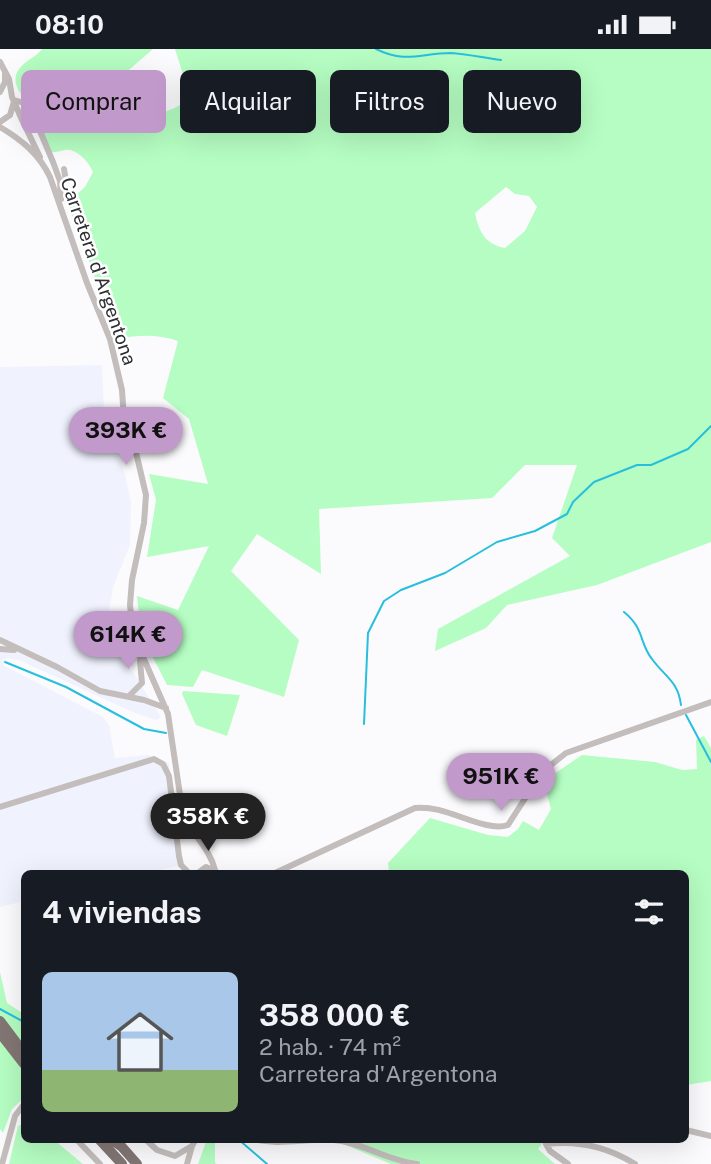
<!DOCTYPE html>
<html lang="es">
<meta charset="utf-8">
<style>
body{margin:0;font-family:"Public Sans",sans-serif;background:#242831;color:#f1f3f6;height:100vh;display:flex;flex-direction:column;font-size:26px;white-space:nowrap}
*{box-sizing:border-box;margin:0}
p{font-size:23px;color:#9ea1a6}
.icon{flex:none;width:38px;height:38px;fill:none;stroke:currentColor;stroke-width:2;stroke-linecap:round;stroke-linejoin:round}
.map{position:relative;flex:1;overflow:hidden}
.details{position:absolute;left:21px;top:821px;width:668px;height:273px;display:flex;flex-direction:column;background:#171b24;border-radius:10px;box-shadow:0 7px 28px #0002}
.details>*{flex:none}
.hud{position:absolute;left:21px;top:21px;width:670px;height:63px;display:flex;gap:14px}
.price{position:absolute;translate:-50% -60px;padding:0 16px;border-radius:24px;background:#c199cb;color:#111;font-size:23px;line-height:46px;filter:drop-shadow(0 2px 4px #0008)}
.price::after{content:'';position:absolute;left:50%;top:42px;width:21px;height:16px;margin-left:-10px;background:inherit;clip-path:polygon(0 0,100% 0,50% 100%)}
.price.selected{background:#222;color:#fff}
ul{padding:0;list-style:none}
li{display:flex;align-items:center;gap:21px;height:175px;padding:0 21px}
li+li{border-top:2px solid #363941}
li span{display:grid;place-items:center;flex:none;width:196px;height:140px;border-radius:10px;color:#555}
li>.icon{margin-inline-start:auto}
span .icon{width:84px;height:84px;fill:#fffc;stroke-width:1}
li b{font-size:30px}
h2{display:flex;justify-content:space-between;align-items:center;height:84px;padding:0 21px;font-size:30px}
.pill{padding:0 24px;border-radius:10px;background:#171b24;box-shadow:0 7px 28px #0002;font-size:24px;line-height:63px}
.pill.selected{background:#c199cb;color:#111}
.status{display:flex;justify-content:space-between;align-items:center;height:49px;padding:0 35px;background:#171b24;direction:ltr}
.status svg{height:19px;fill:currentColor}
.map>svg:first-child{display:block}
.built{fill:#f0f2fe}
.green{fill:#b5fdc2;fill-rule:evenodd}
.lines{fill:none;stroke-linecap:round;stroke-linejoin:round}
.stream{stroke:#27bfdd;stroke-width:2}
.minor{stroke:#c3bdbc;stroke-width:6}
.highway{stroke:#827673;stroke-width:10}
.labels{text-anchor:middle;stroke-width:5;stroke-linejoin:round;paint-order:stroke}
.street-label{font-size:19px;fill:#2e2f34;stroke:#fff}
</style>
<div class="status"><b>08:10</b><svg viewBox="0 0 49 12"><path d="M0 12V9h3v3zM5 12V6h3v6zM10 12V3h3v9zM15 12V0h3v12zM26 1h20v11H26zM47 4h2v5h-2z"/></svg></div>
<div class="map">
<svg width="711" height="1115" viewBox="0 0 711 1115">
<rect width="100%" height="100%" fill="#fbfbfe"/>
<path class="built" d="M102 316 105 382 124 422 131 453 130 496 113 538 107 574 121 609 134 625 161 668 156 671 135 664 19 611 7 609 4 612 3 616 103 668 109 676 115 709 148 706 169 714 178 817 147 824H24V852L0 858V318Z"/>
<path class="green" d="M42 0H153L114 34 95 45 85 54 84 60 90 66C115 74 167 69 187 51V38L175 0H711V493L597 536 507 556 486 579 435 602 438 580 570 507 552 489 577 416H525L492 449 319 460 321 525 257 485 231 522 299 591 284 648 202 621 193 638 167 636 141 585 137 547 178 561 209 497 147 508 156 451 149 425 208 435 189 370 163 349 178 292C157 285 138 286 118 290L67 154 85 138 93 123C89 114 80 103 70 101 64 100 58 104 51 103L30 52C18 46 10 30 20 19 26 11 36 8 42 0ZM506 138 515 145 529 147 537 158 525 182 505 199C485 195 479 183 475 164Z
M183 642 240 646 227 687 196 676 182 645Z
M704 687 711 699V1032L686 1036V824H389L388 814 430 769 488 786 508 788 518 780 523 772 539 781 551 760 547 745 551 727 582 706 655 713 682 721 697 720 696 691Z
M0 923 7 954 24 965V1049L12 1060 3 1084 0 1080Z
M24 1074V1090H53L83 1115H9L18 1077Z
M207 1090H215V1114L217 1115H198Z
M331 1090H546L538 1100 555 1115H391Z"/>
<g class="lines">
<path class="stream" d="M376 0C407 15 420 4 451 4 467 5 484 9 501 11
M624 563C645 580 639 594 652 610 665 628 678 632 681 656
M5 613 66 638 144 680 166 684
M686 666 711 713
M364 675 368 584 384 552 401 541 445 524 497 493 535 482 567 465 573 453 594 433 637 416H651L688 400 711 377
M0 960 24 973
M238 1090 267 1115"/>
<path class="minor" d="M0 13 9 30 12 48 22 71 40 108
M0 43 5 33V25
M14 51 24 54 37 75 53 113 60 132 61 150
M0 73 10 66 14 53
M0 78C22 91 39 105 50 128L87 234 110 290 122 341 124 370 135 399 146 446 144 474 132 531 130 556 133 585 168 665 183 766C193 786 210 800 215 821
M60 132H66L64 120
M0 591 57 618 100 642 144 651 166 659
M0 600 14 601
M129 647 142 634 140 612 141 607
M0 758 154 710 163 715 169 727 179 807 181 816 189 824
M198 824 206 818 216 823
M275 824 415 759C446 755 483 784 508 776L542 723 566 704 711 653
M686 1081 711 1087
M76 1090 100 1115
M145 1090 157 1101 175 1107 192 1097 196 1090
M253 1090C279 1097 308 1089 334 1091 361 1093 388 1112 417 1115
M2 1115 15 1067 24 1055
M187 1115 192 1097
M568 1115 550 1102 546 1095C578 1091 608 1098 635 1115"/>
<path class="highway" d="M0 972 24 1004
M0 984 24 1015
M99 1090 122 1115
M111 1090 122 1098 137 1115"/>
</g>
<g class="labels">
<g class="street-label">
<text transform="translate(99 222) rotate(71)" y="7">Carretera d'Argentona</text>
</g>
</g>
</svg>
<b class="price" style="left:126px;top:418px">393K €</b>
<b class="price" style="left:128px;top:622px">614K €</b>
<b class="price" style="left:501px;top:764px">951K €</b>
<b class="price selected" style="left:208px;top:804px">358K €</b>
<div class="hud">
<a class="pill selected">Comprar</a>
<a class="pill">Alquilar</a>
<a class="pill">Filtros</a>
<a class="pill">Nuevo</a>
</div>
<section class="details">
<h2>4 viviendas<svg class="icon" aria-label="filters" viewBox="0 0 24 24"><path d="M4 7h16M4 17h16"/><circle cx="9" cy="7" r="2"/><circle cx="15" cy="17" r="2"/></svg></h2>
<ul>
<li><span style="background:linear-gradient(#a9c7e8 70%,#8fb573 0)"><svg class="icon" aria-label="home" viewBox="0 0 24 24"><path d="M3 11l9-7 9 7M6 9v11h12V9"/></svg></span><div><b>358 000 €</b><p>2 hab. · 74 m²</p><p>Carretera d'Argentona</p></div></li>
</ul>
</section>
</div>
